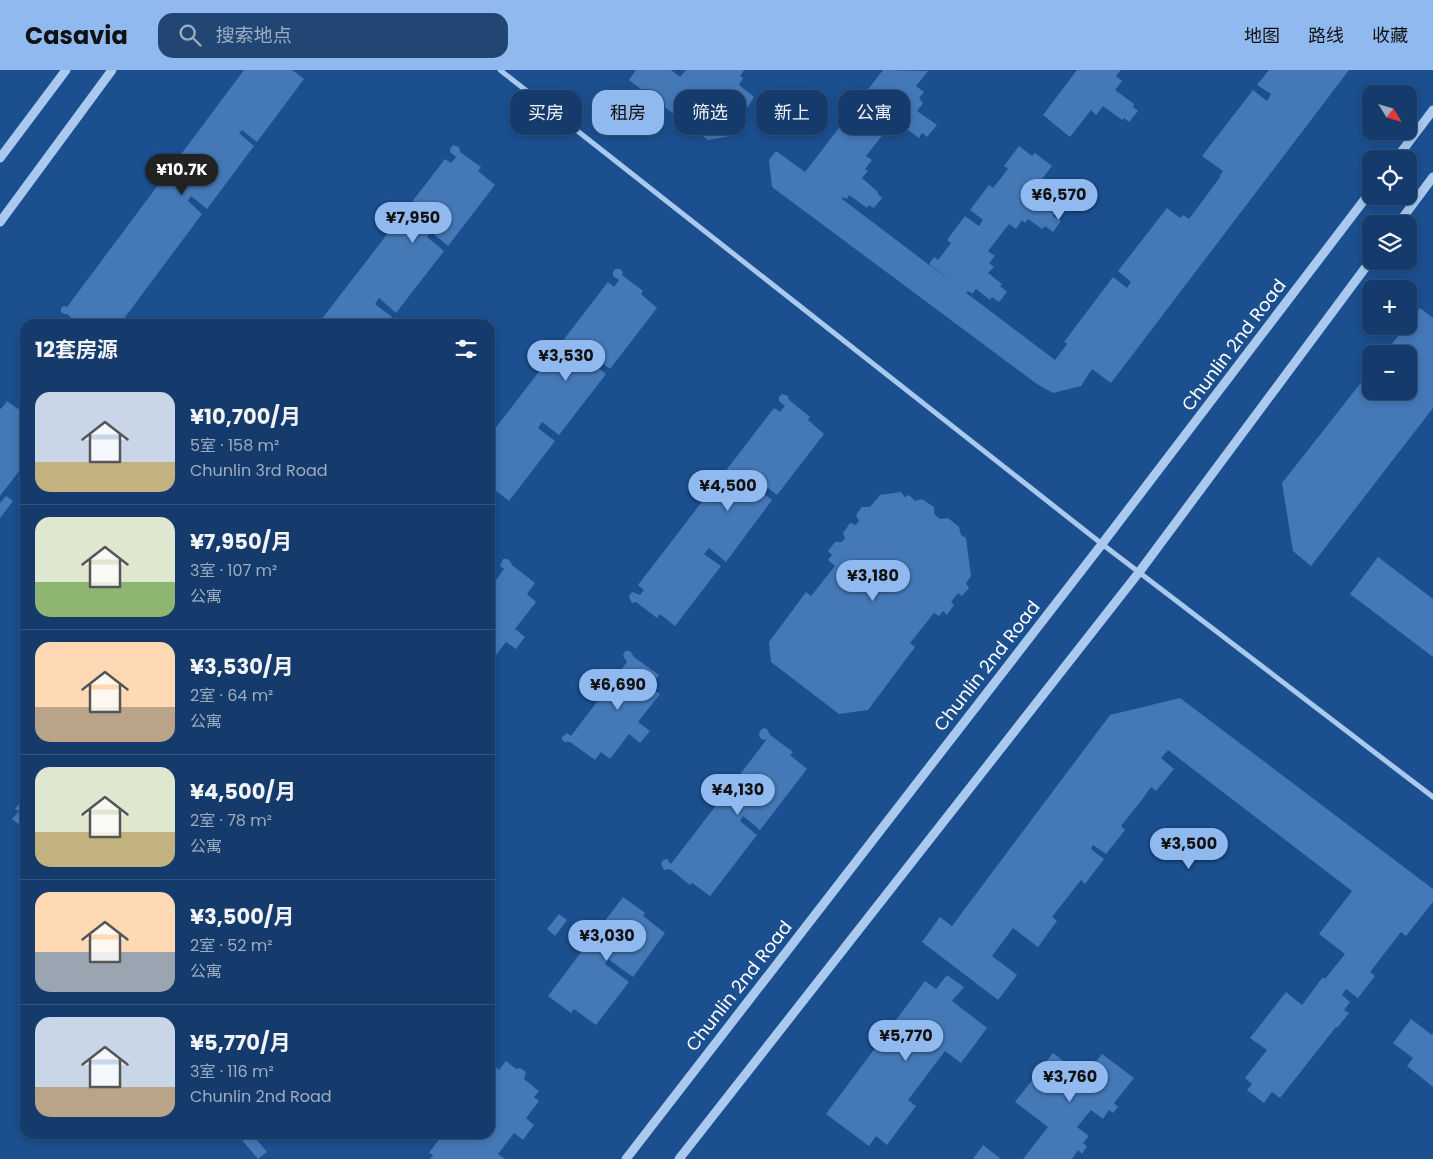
<!DOCTYPE html>
<html lang="zh">
<meta charset="utf-8">
<style>
body{margin:0;font-family:Poppins,"Noto Sans SC",sans-serif;background:#214673;color:#f1f3f6;height:100vh;display:flex;flex-direction:column;font-size:19px;white-space:nowrap}
*{box-sizing:border-box;margin:0}
p{font-size:16px;color:#9dadc1}
.icon{flex:none;width:28px;height:28px;fill:none;stroke:currentColor;stroke-width:2;stroke-linecap:round;stroke-linejoin:round}
.map{position:relative;flex:1;overflow:hidden}
.side{position:absolute;left:20px;top:249px;width:475px;height:820px;display:flex;flex-direction:column;background:#143b6b;border-radius:15px;box-shadow:0 2px 8px #0003,0 0 0 1px #33557e}
.side>*{flex:none}
.top-card{position:absolute;left:510px;top:20px;width:475px;height:45px;display:flex;gap:10px}
.needle{width:32px;rotate:127deg}
.buttons{position:absolute;left:1362px;top:15px;display:grid;gap:10px}
.buttons a{display:grid;place-items:center;width:55px;height:55px;border-radius:10px;background:#143b6b;box-shadow:0 2px 8px #0003,0 0 0 1px #33557e;font-size:25px}
.price{position:absolute;translate:-50% -42px;padding:0 11px;border-radius:18px;background:#90b9f0;color:#111;font-size:16px;line-height:32px;filter:drop-shadow(0 1px 2px #0008)}
.price::after{content:'';position:absolute;left:50%;top:30px;width:15px;height:11px;margin-left:-8px;background:inherit;clip-path:polygon(0 0,100% 0,50% 100%)}
.price.current{background:#222;color:#fff}
ul{padding:0;list-style:none}
li{display:flex;align-items:center;gap:15px;height:125px;padding:0 15px}
li+li{border-top:1px solid #33557e}
li span{display:grid;place-items:center;flex:none;width:140px;height:100px;border-radius:15px;color:#555}
li>.icon{margin-inline-start:auto}
span .icon{width:60px;height:60px;fill:#fffc;stroke-width:1}
li b{font-size:21px}
h2{display:flex;justify-content:space-between;align-items:center;height:60px;padding:0 15px;font-size:21px}
.tag{padding:0 18px;border-radius:15px;background:#143b6b;box-shadow:0 2px 8px #0003,0 0 0 1px #33557e;font-size:18px;line-height:45px}
.tag.current{background:#90b9f0;color:#111}
header{display:flex;align-items:center;gap:30px;box-sizing:border-box;height:70px;padding:0 25px;background:#90b9f0;color:#111}
header strong{font-size:24px}
nav{display:flex;gap:28px;margin-inline-start:auto;font-size:18px}
.search{width:350px;height:45px;background:#214673;display:flex;align-items:center;gap:12px;box-sizing:border-box;padding:0 18px;border-radius:15px;color:#9dadc1;font-size:19px}
.map>svg:first-child{display:block}
.building{fill:#4478b7}
.lines{fill:none;stroke-linecap:round;stroke-linejoin:round}
.minor{stroke:#a9c9ee;stroke-width:5}
.tertiary{stroke:#a9c9ee;stroke-width:9}
.labels{text-anchor:middle;stroke-width:4.5;stroke-linejoin:round;paint-order:stroke}
.street-label{font-size:18px;fill:#fff;stroke:#1b4f8f}
</style>
<header>
<strong>Casavia</strong>
<div class="search"><svg class="icon" aria-label="search" viewBox="0 0 24 24"><circle cx="10" cy="10" r="6"/><path d="M15 15l6 6"/></svg>搜索地点</div>
<nav><a>地图</a><a>路线</a><a>收藏</a></nav>
</header>
<div class="map">
<svg width="1433" height="1089" viewBox="0 0 1433 1089">
<rect width="100%" height="100%" fill="#1b4f8f"/>
<path class="building" d="M244 0H292L304 9 257 72 242 60 239 63 254 76 207 139 191 126 188 131 202 144 120 254H78L67 244H64L61 242V238L64 236 67 237Z
M636 0H671L680 7 686 0H744L740 6 743 8 739 15 754 27 743 44 726 32 723 35 719 32 716 36 740 54 731 66 708 70 629 10Z
M883 0 928 1 916 16 924 22 919 28 923 33 917 41 937 55 927 67 922 63 919 68 904 57 901 60 897 58 891 66 885 62 866 86 872 90 865 99 868 101 862 108 878 122V124L882 128 874 138 869 135 867 138 849 125 847 129 843 127 842 129 1055 290 1067 274 1064 272 1113 207 1127 218 1131 212 1118 201 1167 138 1180 148 1183 145 1189 149 1221 106 1220 105 1223 101 1202 86 1253 20 1267 31 1271 24 1257 15 1269 0H1349L1111 313 1092 299 1081 316 1053 323 1037 314 772 117 769 90 776 81 805 102 842 54 855 65 860 58 846 48Z
M1077 0H1121L1116 6 1122 11 1115 20 1134 34 1133 37 1138 41 1129 52 1124 48 1122 50 1103 36 1096 45 1091 40 1070 67 1043 45Z
M453 75 459 77 460 82 481 97 478 101 495 115 448 176 431 162 427 167 444 181 396 243 379 228 375 234 392 247 387 254H318L445 89 451 93 456 87 450 82V79Z
M1019 76 1032 86 1035 83 1052 96 1042 109 1049 115 1043 123 1047 126 1041 133 1055 143 1053 146 1061 151 1053 162 1045 156 1042 159 1028 149 1025 153 1022 150 1016 159 1009 154 988 181 995 186 989 193 994 197 988 203 1002 214 1000 216 1007 222 999 232 992 227 990 230 976 219 972 224 968 221 966 223 929 194 934 187 938 190 951 173 947 170 965 146 979 156 983 150 970 140 989 115 993 118 1008 99 1004 96Z
M615 199H620L623 202 622 205 643 221 641 224 657 238 610 299 593 286 589 290 606 304 559 365 542 352 538 358 555 371 509 431 494 419 491 423 490 365 608 212 614 217 619 210 613 206V202Z
M1420 238 1433 248V338L1311 496 1293 481 1282 413 1371 300V321H1409V284H1384L1406 256H1409V252Z
M782 324 788 326 789 330 810 347 808 350 824 364 777 425 760 412 756 417 772 430 726 492 709 478 704 484 721 496 675 556 660 544 657 548 636 532 632 533 629 527 630 524 633 522 640 525 644 520 638 515 774 338 780 342 785 336 779 331V327Z
M7 331 18 339 23 336 25 337V398L23 396 0 426V338L1 339Z
M25 400V414L18 409Z
M901 422 905 427 909 425 915 431 922 429 934 437V444L940 449 948 448 959 457 961 465 966 468 971 506 966 513 969 518 962 526 958 523 951 532 954 535 947 545 943 541 939 546 934 543 910 573 915 577 868 640 839 644 771 592 769 572 806 522 811 526 835 496 828 490 832 485 828 481 835 472H842L845 468 843 463 850 453 856 455 859 451 856 445 862 437H870L880 425Z
M6 426 13 431 0 448V433Z
M1378 487 1433 529V587L1350 524Z
M503 489H507L510 491 512 495 535 513 527 524 536 532 515 559 525 567 516 579 506 572 490 593V518L504 499 500 496Z
M625 581H630L634 587 659 605 650 617 660 624 638 652 650 661 640 673 629 664 610 689 601 682 595 690 570 672H565L562 670V667L567 663 571 666 627 592 623 586Z
M1180 628 1433 819V832L1406 866 1401 862 1387 880 1370 902 1375 906 1358 928 1346 919 1342 925 1350 932 1344 940 1349 943 1337 958 1336 957 1280 1028 1272 1022 1264 1033 1247 1020 1252 1014 1245 1008 1267 980 1250 968 1286 922 1302 935 1323 907 1325 909 1345 884 1319 864 1352 821 1168 680 1161 688 1174 699 1156 721 1151 717 1141 731 1121 756 1125 760 1106 784 1093 775 1091 779 1104 789 1085 814 1081 810 1052 847 1057 851 1038 877 1013 858 992 886 1017 905 998 930 922 872 940 847 952 856 1110 645Z
M764 658 767 659 770 665 793 682 790 685 807 699 760 760 743 746 740 751 757 765 710 826 692 813 690 815 670 799 664 800 661 794 663 790 667 789 671 794 767 669 764 670 760 668 759 664 760 661Z
M25 726V759L12 749 19 741 15 739Z
M623 827 645 843 643 846 665 863 633 907 608 889 605 894 629 912 596 955 574 939 571 943 548 926Z
M559 844 567 850 555 866 547 859Z
M947 905 964 917 952 931 987 958 961 993 945 981 908 1030 916 1036 887 1075 876 1066 869 1076 826 1044 925 911 936 919Z
M1411 949 1432 965 1433 963V1017L1407 996 1413 988 1393 973Z
M1053 983 1084 1007 1102 984 1134 1008 1114 1033 1118 1037 1113 1043 1109 1040 1103 1049 1091 1040 1077 1057 1089 1066 1083 1073 1087 1076 1082 1084 1078 1080 1072 1089H1023L1048 1057 1015 1032Z
M506 991 516 999 520 998 526 1002 524 1009 539 1021 534 1027 539 1031 526 1048 534 1055 523 1070 514 1063 498 1084 505 1089H430L433 1085 429 1083 443 1064H490V1003L495 996 499 1000Z
M249 1064H252L267 1082 258 1089 242 1070Z
M983 1075 1001 1089H973Z"/>
<g class="lines">
<path class="minor" d="M500 0 1102 474 1433 727"/>
<path class="tertiary" d="M0 88 66 0
M1396 89 1433 40
M0 152 112 0
M1398 154 1433 107
M626 1089 1102 474 1371 121
M679 1089 1140 501 1371 190"/>
</g>
<g class="labels">
<g class="street-label">
<text transform="translate(1234 275) rotate(-53)" y="6">Chunlin 2nd Road</text>
<text transform="translate(987 596) rotate(-52)" y="6">Chunlin 2nd Road</text>
<text transform="translate(739 916) rotate(-52)" y="6">Chunlin 2nd Road</text>
</g>
</g>
</svg>
<div class="buttons">
<a><svg class="needle" viewBox="-14 -14 28 28"><path d="M0-13l5 13h-10z" fill="#e53935"/><path d="M0 13l5-13h-10z" fill="#9dadc1"/></svg></a>
<a><svg class="icon" aria-label="locate" viewBox="0 0 24 24"><circle cx="12" cy="12" r="6"/><path d="M12 2v4M12 18v4M2 12h4M18 12h4"/></svg></a>
<a><svg class="icon" aria-label="layers" viewBox="0 0 24 24"><path d="M12 4l9 5-9 5-9-5zM3 14l9 5 9-5"/></svg></a>
<a>+</a>
<a>−</a>
</div>
<b class="price current" style="left:182px;top:126px">¥10.7K</b>
<b class="price" style="left:1059px;top:151px">¥6,570</b>
<b class="price" style="left:413px;top:174px">¥7,950</b>
<b class="price" style="left:566px;top:312px">¥3,530</b>
<b class="price" style="left:728px;top:442px">¥4,500</b>
<b class="price" style="left:873px;top:532px">¥3,180</b>
<b class="price" style="left:618px;top:641px">¥6,690</b>
<b class="price" style="left:738px;top:746px">¥4,130</b>
<b class="price" style="left:1189px;top:800px">¥3,500</b>
<b class="price" style="left:607px;top:892px">¥3,030</b>
<b class="price" style="left:906px;top:992px">¥5,770</b>
<b class="price" style="left:1070px;top:1033px">¥3,760</b>
<div class="top-card">
<a class="tag">买房</a>
<a class="tag current">租房</a>
<a class="tag">筛选</a>
<a class="tag">新上</a>
<a class="tag">公寓</a>
</div>
<section class="side">
<h2>12套房源<svg class="icon" aria-label="filters" viewBox="0 0 24 24"><path d="M4 7h16M4 17h16"/><circle cx="9" cy="7" r="2"/><circle cx="15" cy="17" r="2"/></svg></h2>
<ul>
<li><span style="background:linear-gradient(#c9d6e8 70%,#c2b280 0)"><svg class="icon" aria-label="home" viewBox="0 0 24 24"><path d="M3 11l9-7 9 7M6 9v11h12V9"/></svg></span><div><b>¥10,700/月</b><p>5室 · 158 m²</p><p>Chunlin 3rd Road</p></div></li>
<li><span style="background:linear-gradient(#dfe7d0 65%,#8fb573 0)"><svg class="icon" aria-label="home" viewBox="0 0 24 24"><path d="M3 11l9-7 9 7M6 9v11h12V9"/></svg></span><div><b>¥7,950/月</b><p>3室 · 107 m²</p><p>公寓</p></div></li>
<li><span style="background:linear-gradient(#ffd9b3 65%,#b9a48a 0)"><svg class="icon" aria-label="home" viewBox="0 0 24 24"><path d="M3 11l9-7 9 7M6 9v11h12V9"/></svg></span><div><b>¥3,530/月</b><p>2室 · 64 m²</p><p>公寓</p></div></li>
<li><span style="background:linear-gradient(#dfe7d0 65%,#c2b280 0)"><svg class="icon" aria-label="home" viewBox="0 0 24 24"><path d="M3 11l9-7 9 7M6 9v11h12V9"/></svg></span><div><b>¥4,500/月</b><p>2室 · 78 m²</p><p>公寓</p></div></li>
<li><span style="background:linear-gradient(#ffd9b3 60%,#9aa5b1 0)"><svg class="icon" aria-label="home" viewBox="0 0 24 24"><path d="M3 11l9-7 9 7M6 9v11h12V9"/></svg></span><div><b>¥3,500/月</b><p>2室 · 52 m²</p><p>公寓</p></div></li>
<li><span style="background:linear-gradient(#c9d6e8 70%,#b9a48a 0)"><svg class="icon" aria-label="home" viewBox="0 0 24 24"><path d="M3 11l9-7 9 7M6 9v11h12V9"/></svg></span><div><b>¥5,770/月</b><p>3室 · 116 m²</p><p>Chunlin 2nd Road</p></div></li>
</ul>
</section>
</div>
